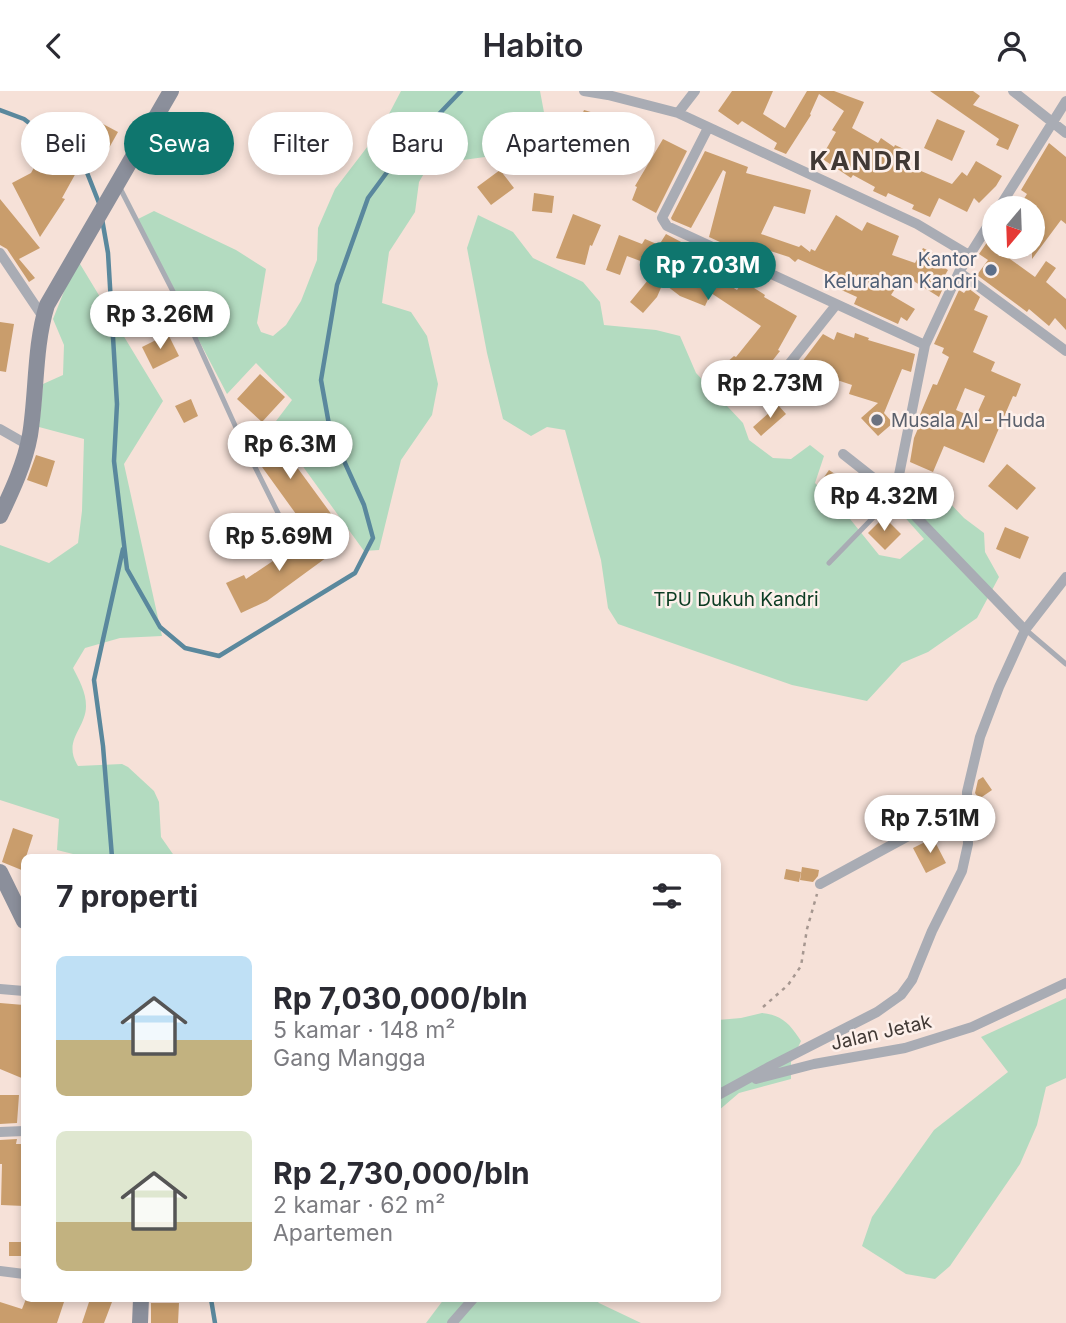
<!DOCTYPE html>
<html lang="id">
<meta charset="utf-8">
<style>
body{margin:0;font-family:Inter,sans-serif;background:#f2f2f3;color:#2b2b33;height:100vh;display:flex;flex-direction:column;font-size:26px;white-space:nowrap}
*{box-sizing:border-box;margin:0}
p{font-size:23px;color:#7c7c81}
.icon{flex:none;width:38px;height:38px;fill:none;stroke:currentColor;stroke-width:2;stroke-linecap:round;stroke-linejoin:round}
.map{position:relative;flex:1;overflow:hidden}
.side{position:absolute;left:21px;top:763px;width:700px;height:448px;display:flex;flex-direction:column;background:#fff;border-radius:10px;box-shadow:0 4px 10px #0003}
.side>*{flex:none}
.guide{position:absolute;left:21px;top:21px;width:700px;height:63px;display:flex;gap:14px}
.needle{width:46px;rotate:199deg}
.controls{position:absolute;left:982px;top:105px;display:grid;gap:14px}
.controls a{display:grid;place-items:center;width:63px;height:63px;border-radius:50%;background:#fff;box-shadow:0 4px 10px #0003;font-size:35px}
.price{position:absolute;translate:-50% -60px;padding:0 16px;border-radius:24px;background:#fff;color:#222;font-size:23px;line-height:46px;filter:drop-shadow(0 2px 4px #0008)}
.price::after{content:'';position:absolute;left:50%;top:42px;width:21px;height:16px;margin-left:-10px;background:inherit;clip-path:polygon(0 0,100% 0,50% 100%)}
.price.active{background:#0f766e;color:#fff}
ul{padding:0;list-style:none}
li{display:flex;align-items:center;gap:21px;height:175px;padding:0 35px}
li span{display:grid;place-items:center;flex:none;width:196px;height:140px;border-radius:10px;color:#555}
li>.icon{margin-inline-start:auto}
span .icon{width:84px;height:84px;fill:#fffc;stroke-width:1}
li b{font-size:30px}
h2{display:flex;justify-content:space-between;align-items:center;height:84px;padding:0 35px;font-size:30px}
.tag{padding:0 24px;border-radius:32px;background:#fff;box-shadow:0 4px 10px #0003;font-size:24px;line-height:63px}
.tag.active{background:#0f766e;color:#fff}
header{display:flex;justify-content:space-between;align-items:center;height:91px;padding:0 35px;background:#fff;font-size:32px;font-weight:600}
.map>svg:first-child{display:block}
.green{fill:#b3dbc0}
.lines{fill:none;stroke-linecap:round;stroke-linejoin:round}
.stream{stroke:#5a889d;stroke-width:4.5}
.building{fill:#c99d6c;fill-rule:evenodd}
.path{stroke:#a69790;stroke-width:2.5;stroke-dasharray:3.5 5;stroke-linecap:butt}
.lane{stroke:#a9acb4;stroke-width:5}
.street{stroke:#a9acb4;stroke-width:10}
.secondary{stroke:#8b8f9b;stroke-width:16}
.service-dot{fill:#5c6f8a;stroke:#fdf0eb;stroke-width:2.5}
.worship-dot{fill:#6b7280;stroke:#fdf0eb;stroke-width:2.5}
.labels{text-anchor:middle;stroke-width:5;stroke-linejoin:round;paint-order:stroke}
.service-label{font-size:19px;fill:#4e5e75;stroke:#fdf0eb;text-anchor:end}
.worship-label{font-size:19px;fill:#5b616d;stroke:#fdf0eb;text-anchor:start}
.park-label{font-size:19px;fill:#0b3b22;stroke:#fdf0eb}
.street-label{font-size:19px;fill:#413935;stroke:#fdf0eb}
.district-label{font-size:26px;font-weight:bold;letter-spacing:2px;fill:#413935;stroke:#fdf0eb}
</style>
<header><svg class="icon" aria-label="back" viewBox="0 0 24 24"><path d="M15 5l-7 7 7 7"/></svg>Habito<svg class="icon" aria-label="person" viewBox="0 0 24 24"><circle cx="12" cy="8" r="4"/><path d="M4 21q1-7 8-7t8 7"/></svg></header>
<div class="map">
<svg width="1066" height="1232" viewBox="0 0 1066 1232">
<rect width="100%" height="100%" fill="#f6e1d8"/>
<path class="green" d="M401 0H540L546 32 537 67 503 72 485 66 463 69 433 67 419 91 415 121 389 161 382 212 411 221 427 245 438 293 432 324 401 369 379 459 364 460 273 334 292 309 256 272 227 303 136 129 154 120 236 159 266 178 257 232 261 241 273 245 286 234 301 210 317 169 318 137 335 98 381 38Z
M478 124 513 141 533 167 583 191 600 211 604 234 656 239 680 245 696 282 743 332 749 349 773 367 791 368 810 354 824 365 815 392 846 423 879 464 900 468 924 448 901 422V390L913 382 932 390 946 408 964 427 984 442 985 461 999 486 977 527 928 561 902 572 867 610 792 594 618 533 608 517 601 469 565 339 547 336 531 345 503 328 487 262 467 157Z
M77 168 163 310 124 373 162 545 120 547 85 557 73 577C79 589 86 601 86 615 86 638 62 649 78 675L122 673 128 676 154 700 159 711 161 746 175 766H85L57 759 59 728 0 709V454L49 472 78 452 82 420 84 348 39 336 43 293 63 284 64 254 53 228Z
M1066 907V987L1046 996 1037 1034 1020 1073 950 1175 935 1188 906 1183 862 1155 872 1126 934 1039 1008 981 981 946Z
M762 922C782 924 790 933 801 950L791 971V988L739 1002 718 1020V929L741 927Z
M444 1208H595L599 1212 641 1232H426Z"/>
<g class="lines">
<path class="stream" d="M0 19 24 28 84 74 99 112
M102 128 108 162 117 313 114 370 127 478 160 536 185 557 219 565 355 482 373 447 364 414 330 339 321 289 337 194 368 107 399 65 461 0
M112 766 103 655 94 589 123 458
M211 1208 215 1232"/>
</g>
<path class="building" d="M732 0H773L763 23 785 37 807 0H834L864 11 852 37 878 52 881 47 894 56 895 54 908 60 902 72 952 93 962 81 967 85 976 70 1002 85 996 95 979 112 974 107 967 121 939 107 930 126 912 118 914 114 888 102 886 106 873 100 875 96 853 84 851 87 821 67 836 41 832 39 844 20 819 3 810 23 811 24 786 63 774 58 777 52 742 30 738 34 718 20Z
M930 0H973L980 5 973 14 1019 34 1008 59 996 54 999 48Z
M584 19 594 22 584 50 567 44 564 53 553 50 559 30 577 36Z
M937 28 965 40 952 70 924 57Z
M103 33 118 41 109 57 94 49Z
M663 48 687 60 656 122 632 109 637 96 635 95Z
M1049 52 1066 66V133L1061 129 1032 168V117H1018L1027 103 1021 99Z
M705 60 748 76 746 82 811 99 805 123 774 115 761 143 799 156 801 154 810 161 811 158 815 160 836 124 862 140 867 131 899 145 892 164 915 172 923 157 935 163 932 169 948 179 941 191 945 193 939 206 904 184 891 204 915 218 907 230 901 226 898 233 854 213 857 206 837 197 842 187 798 168 795 171 789 166 761 157 757 168 709 146 726 81 723 79 691 137 672 129 671 127Z
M42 62 77 80 62 107 65 108 40 146 12 92 31 82Z
M500 79 514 97 491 114 477 96Z
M534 102 554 105 552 122 532 120Z
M0 108 40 157 19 168 35 187 29 191 7 158 0 154Z
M573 123 601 134 592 155 590 154 585 174 556 167Z
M666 143 685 153 679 163 699 173 698 175 737 199 743 190 765 204 764 206 797 225 778 259 780 260 762 283 760 281 735 303 716 281 734 265 736 266 761 235 711 202 705 215 680 205 663 192 657 206 643 222 630 211 648 189 644 187 651 174 627 165 620 184 606 179 619 144 642 153 645 148 659 154Z
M988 150 994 156H1018L1010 168 1035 186 1046 170 1056 177 1046 191 1066 208V239L1055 227 1049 235 1029 218 1027 221 977 184 988 169 979 163Z
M968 197 980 206 974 219 988 225 973 261 995 271 991 280 1021 293 1016 306 1013 305 984 372 944 355 933 381 910 371 914 347 922 328 919 326 933 293 937 294 949 266 942 262 944 257 934 253 959 199 964 202ZM965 297 985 305 975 327 956 319Z
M0 231 14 233 6 281 0 280Z
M837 241 854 247 855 242 869 247 868 249 915 263 911 281 902 278 884 322 893 332 878 345 861 327 878 312 849 303 852 294 813 281 810 287 796 279 823 243 834 249Z
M168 243 179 265 153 278 142 256Z
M260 283 285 306 262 331 237 308Z
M191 308 198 325 184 332 175 315Z
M778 314 786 323 761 345 753 336Z
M269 338 332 424 309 441 257 369 249 352Z
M36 364 55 370 47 396 27 389Z
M1007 373 1036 397 1017 419 988 395Z
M829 379 864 402 856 414 822 389Z
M884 426 901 443 885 459 868 442Z
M1005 436 1029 446 1020 468 996 458Z
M319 439 334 461 267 510 241 522 226 492 244 484 246 488Z
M983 686 992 699 979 708 975 702 978 689Z
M13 737 33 744 26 766H24V780L2 771Z
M933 747 946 772 926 782 913 757Z
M802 776 819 779 818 785 813 791 800 789Z
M786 778 801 781 799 791 784 788Z
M0 912 24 914V988L0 978Z
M0 1004H19L17 1032 0 1033Z
M17 1048 16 1053H24V1115L1 1114 2 1073H0V1049Z
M9 1151H24V1165H9Z
M26 1208H65L57 1232H0V1211L22 1218Z
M90 1208H100L112 1211 104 1232H82Z
M151 1212H179L178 1232H151Z"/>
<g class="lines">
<path class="path" d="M763 916 788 894 801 875 807 838 817 803"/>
<path class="lane" d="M120 97 183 220 243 352 284 434
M829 472 895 404
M1026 539 1066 573"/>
<path class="street" d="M584 0 608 4 678 22
M695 0 678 22 917 133 969 164
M1013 0 1066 42
M708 37 662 127 667 135 925 254
M999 117 1066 10
M994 125 959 181 925 254 895 404 1025 539
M0 162 43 226
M959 181 1066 260
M774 292 836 214
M0 338 28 354
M843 363 895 404
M820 793 967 713
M0 898 24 900
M756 988 814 973 905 957 972 936 1066 892
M718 1004 769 976 877 921 901 904 912 889 932 840 962 780 968 753 967 701 980 646 999 596 1025 539 1066 486
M0 1041 24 1040
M0 1180 24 1183
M452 1232 473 1208"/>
<path class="secondary" d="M0 425C12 400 25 372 30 344 37 301 34 256 47 214L171 0
M0 781 24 830
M140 1232 141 1208"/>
</g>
<circle class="service-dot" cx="991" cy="179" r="7"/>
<circle class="worship-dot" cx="877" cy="329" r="7"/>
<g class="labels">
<g class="service-label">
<text x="977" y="175">Kantor<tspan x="977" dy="22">Kelurahan Kandri</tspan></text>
</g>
<g class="worship-label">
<text x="891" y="336">Musala Al - Huda</text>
</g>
<g class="park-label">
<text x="736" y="515">TPU Dukuh Kandri</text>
</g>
<g class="street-label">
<text transform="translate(881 941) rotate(-13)" y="7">Jalan Jetak</text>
</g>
<g class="district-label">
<text x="866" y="79">KANDRI</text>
</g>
</g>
</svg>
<div class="controls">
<a><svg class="needle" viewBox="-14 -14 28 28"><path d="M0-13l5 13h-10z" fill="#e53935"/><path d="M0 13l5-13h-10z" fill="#7c7c81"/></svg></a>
</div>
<b class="price active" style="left:708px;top:211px">Rp 7.03M</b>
<b class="price" style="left:160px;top:260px">Rp 3.26M</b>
<b class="price" style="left:770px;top:329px">Rp 2.73M</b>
<b class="price" style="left:290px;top:390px">Rp 6.3M</b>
<b class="price" style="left:884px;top:442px">Rp 4.32M</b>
<b class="price" style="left:279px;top:482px">Rp 5.69M</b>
<b class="price" style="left:930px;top:764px">Rp 7.51M</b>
<div class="guide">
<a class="tag">Beli</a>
<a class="tag active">Sewa</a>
<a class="tag">Filter</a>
<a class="tag">Baru</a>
<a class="tag">Apartemen</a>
</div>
<section class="side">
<h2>7 properti<svg class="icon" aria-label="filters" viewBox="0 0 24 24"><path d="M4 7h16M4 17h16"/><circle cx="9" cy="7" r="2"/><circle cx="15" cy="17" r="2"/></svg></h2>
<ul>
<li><span style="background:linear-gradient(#bfe0f5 60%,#c2b280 0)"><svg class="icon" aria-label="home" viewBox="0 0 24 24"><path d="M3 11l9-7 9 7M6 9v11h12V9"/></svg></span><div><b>Rp 7,030,000/bln</b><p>5 kamar · 148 m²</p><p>Gang Mangga</p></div></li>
<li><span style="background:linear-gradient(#dfe7d0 65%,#c2b280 0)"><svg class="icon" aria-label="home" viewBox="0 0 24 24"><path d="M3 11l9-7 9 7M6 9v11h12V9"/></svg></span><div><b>Rp 2,730,000/bln</b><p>2 kamar · 62 m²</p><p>Apartemen</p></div></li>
</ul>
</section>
</div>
